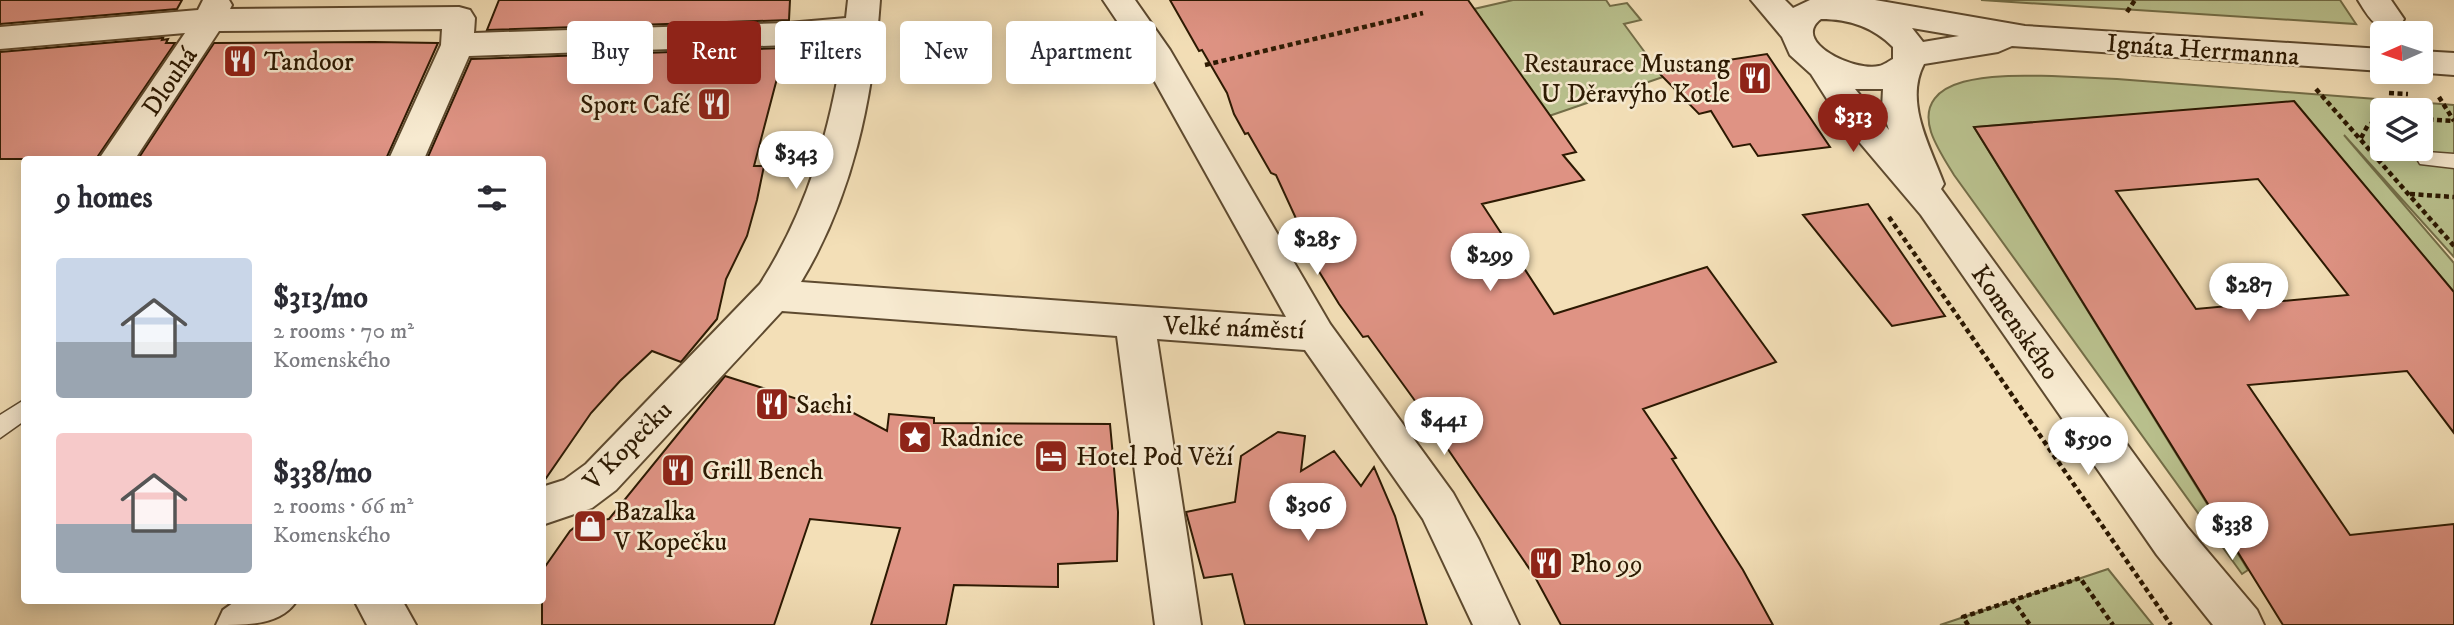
<!DOCTYPE html>
<meta charset="utf-8">
<style>
body{margin:0;font-family:"IM FELL DW Pica",serif;background:#f2f2f3;color:#2b2b33;height:100vh;display:flex;flex-direction:column;font-size:26px;white-space:nowrap}
*{box-sizing:border-box;margin:0}
p{font-size:23px;color:#7c7c81}
.icon{flex:none;width:38px;height:38px;fill:none;stroke:currentColor;stroke-width:2;stroke-linecap:round;stroke-linejoin:round}
.map{position:relative;flex:1;overflow:hidden}
.sheet{position:absolute;left:21px;top:156px;width:525px;height:448px;display:flex;flex-direction:column;background:#fff;border-radius:7px;box-shadow:0 4px 18px #0003}
.sheet>*{flex:none}
.guide{position:absolute;left:567px;top:21px;width:665px;height:63px;display:flex;gap:14px}
.needle{width:46px;rotate:267deg}
.fabs{position:absolute;left:2370px;top:21px;display:grid;gap:14px}
.fabs a{display:grid;place-items:center;width:63px;height:63px;border-radius:7px;background:#fff;box-shadow:0 4px 18px #0003;font-size:35px}
.price{position:absolute;translate:-50% -60px;padding:0 16px;border-radius:24px;background:#fff;color:#222;font-size:23px;line-height:46px;filter:drop-shadow(0 2px 4px #0008)}
.price::after{content:'';position:absolute;left:50%;top:42px;width:21px;height:16px;margin-left:-10px;background:inherit;clip-path:polygon(0 0,100% 0,50% 100%)}
.price.current{background:#8f2418;color:#fff}
ul{padding:0;list-style:none}
li{display:flex;align-items:center;gap:21px;height:175px;padding:0 35px}
li span{display:grid;place-items:center;flex:none;width:196px;height:140px;border-radius:7px;color:#555}
li>.icon{margin-inline-start:auto}
span .icon{width:84px;height:84px;fill:#fffc;stroke-width:1}
li b{font-size:30px}
h2{display:flex;justify-content:space-between;align-items:center;height:84px;padding:0 35px;font-size:30px}
.tag{padding:0 24px;border-radius:7px;background:#fff;box-shadow:0 4px 18px #0003;font-size:24px;line-height:63px}
.tag.current{background:#8f2418;color:#fff}
.map>svg:first-child{display:block}
.green{fill:#bac28f;stroke:#736e48;stroke-width:2;fill-rule:evenodd}
.building{fill:#df9384;stroke:#2c1902;stroke-width:2;fill-rule:evenodd}
.lines{fill:none;stroke-linecap:round;stroke-linejoin:round}
.service-casing{stroke:#5e4a2f;stroke-width:3}
.minor-casing{stroke:#5e4a2f;stroke-width:4}
.tertiary-casing{stroke:#5e4a2f;stroke-width:4}
.path{stroke:#2c1902;stroke-width:4.5;stroke-dasharray:5 3.5;stroke-linecap:butt}
.service{fill:#f7ead0;fill-rule:evenodd}
.minor{fill:#f7ead0;fill-rule:evenodd}
.tertiary{fill:#f7ead0;fill-rule:evenodd}
.labels{text-anchor:middle;stroke-width:5;stroke-linejoin:round;paint-order:stroke}
.street-label{font-size:26px;fill:#2c1902;stroke:#f7ead0}
.poi-label{font-size:26px;fill:#2c1902;stroke:#f7ead0;text-anchor:start}
</style>
<div class="map">
<svg width="2454" height="625" viewBox="0 0 2454 625">
<rect width="100%" height="100%" fill="#f3dfb7"/>
<filter id="stains"><feTurbulence type="fractalNoise" baseFrequency=".00286" numOctaves="4"/><feColorMatrix values="0 0 0 0 .2 0 0 0 0 .09 0 0 0 0 .02 0 0 0 .5 -.17"/></filter>
<radialGradient id="worn" r=".72"><stop offset=".6" stop-color="#630" stop-opacity="0"/><stop offset="1" stop-color="#630" stop-opacity=".3"/></radialGradient>
<path class="green" d="M1513 0H1606L1610 6 1627 3 1641 20 1624 24 1663 77 1549 116 1474 9Z
M1981 0H2340L2356 24Z
M2052 76 2117 79 2454 105V257L2344 135 2454 263V292L2294 102 1974 127 2248 570 2242 574 1954 175C1946 162 1936 147 1931 132 1911 68 2017 76 2052 76ZM2382 110H2420V149H2382Z
M2108 569 2153 625H1940Z"/>
<path class="building" d="M0 0H182L177 9 0 24Z
M499 0H790L789 20 487 30Z
M1170 0H1468L1576 152 1563 155 1584 180 1482 204 1554 314 1707 267 1776 362 1643 409 1676 458 1672 459 1743 570 1773 625H1561L1535 577 1413 398 1368 336 1363 337 1339 304 1307 252 1311 251 1276 175 1271 173 1248 133 1245 134 1234 114 1227 93 1202 50 1199 51Z
M163 38 162 40 168 39 166 43H175L96 159H0V52Z
M374 42 438 43 386 159H138L214 43Z
M785 48 754 166H764L757 200 747 236 726 279 717 319 681 362 652 351 620 381 591 413 542 484V159H427L471 59Z
M1767 54 1830 147 1758 156 1750 144 1733 147 1711 111 1699 114 1657 71Z
M2294 101 2454 292V433L2407 371 2248 385 2350 535 2454 524V625H2283L1974 127ZM2258 179 2348 295 2196 309 2116 191Z
M1868 204 1945 316 1892 326 1803 215Z
M725 376 813 404 848 410 887 431 889 414 934 418V423L1110 424 1118 512 1117 561 1058 564V587L954 585 946 625H871L900 528 810 519 774 625H542V571L570 531 581 522 609 519Z
M1278 432 1305 436 1301 471 1334 451 1361 486 1374 467 1395 516 1427 625H1245L1232 574 1204 578 1186 512 1235 502 1241 456Z"/>
<g class="lines">
<g class="service-casing">
<path id="service" d="M2427 152 2454 154V168L2420 164 2417 159 2420 154Z
M24 400V421L0 438V415Z"/>
</g>
<g class="minor-casing">
<path id="minor" d="M203 0H229L232 5 230 9 459 7 470 10 475 18 474 33 788 23 846 18 848 0H880C873 98 853 196 801 282L1286 317 1140 55 1103 0H1135L1170 50 1330 324 1453 493 1479 540 1519 625H1473L1423 519 1305 350 1157 339 1201 625H1155L1117 336 782 311 616 490 592 508 542 525V487L564 480 586 464 760 284C808 209 831 128 844 40L788 45 469 56 424 159H389L441 45 442 29 219 31 135 159H99L185 33 0 49V27L198 10Z
M2358 0H2391L2404 19 2399 27C2377 33 2369 18 2358 0Z
M237 600H297C282 625 249 625 216 625L223 610Z
M354 600H402L416 625H367Z"/>
</g>
<g class="tertiary-casing">
<path id="tertiary" d="M1751 0H1785L1793 8 1810 0H1875L2025 26 2382 49V71L2012 46 1998 52 1924 64C1904 102 1930 146 1944 184L1941 189 2187 527 2257 610 2264 625H2213L2157 555 1921 215 1839 118 1811 74 1790 55 1782 37ZM1821 19C1849 19 1873 27 1893 47V59C1889 61 1884 65 1879 66 1856 72 1790 42 1821 19ZM1912 28 1959 36 1923 42ZM1855 89H1883L1882 109 1889 130Z
M2420 51 2454 53V75L2414 72H2420Z"/>
</g>
<path class="path" d="M2127 12 2135 0
M1205 65 1423 13
M2316 89 2454 246
M2389 93 2408 94
M2439 97 2454 121
M2420 119 2454 121
M2361 138 2368 125 2382 119
M2410 194 2454 197
M1889 217 2171 625
M2012 599 2030 625
M1968 625 1963 617 2080 578 2113 625"/>
<use href="#service" class="service"/>
<use href="#minor" class="minor"/>
<use href="#tertiary" class="tertiary"/>
</g>
<defs>
<g id="restaurant-square" transform="scale(1.75)"><rect x="-9" y="-9" width="18" height="18" rx="4" fill="#8f2418" stroke="#f7ead0"/><path d="M-5-6h1v4h1v-4h1v4h1v-4h1v5L-1.5 .5V6h-2V.5L-5-1ZM5-6V6H3V1.5H1.5Q1.5-4 5-6Z" fill="#fff"/></g>
<g id="sight-square" transform="scale(1.75)"><rect x="-9" y="-9" width="18" height="18" rx="4" fill="#8f2418" stroke="#f7ead0"/><path d="M0-6L1.8-2.2L6-1.7L2.9 1.2L3.7 5.4L0 3.3L-3.7 5.4L-2.9 1.2L-6-1.7L-1.8-2.2Z" fill="#fff"/></g>
<g id="hotel-square" transform="scale(1.75)"><rect x="-9" y="-9" width="18" height="18" rx="4" fill="#8f2418" stroke="#f7ead0"/><path d="M-6-4.5h1.5V1H6V5H4.5V3h-9V5H-6ZM-4 0a1.8 1.8 0 1 1 3.6 0ZM.5 0V-2.5h3Q6-2.5 6 0Z" fill="#fff"/></g>
<g id="shop-square" transform="scale(1.75)"><rect x="-9" y="-9" width="18" height="18" rx="4" fill="#8f2418" stroke="#f7ead0"/><path d="M-5-2.5h2.3a2.7 3.5 0 0 1 5.4 0H5L5.5 6h-11ZM-1.5-2.5h3a1.5 2.3 0 0 0-3 0Z" fill="#fff"/></g>
</defs>
<g fill-rule="evenodd">
<use href="#restaurant-square" x="240" y="61"/>
<use href="#restaurant-square" x="1755" y="78"/>
<use href="#restaurant-square" x="714" y="104"/>
<use href="#restaurant-square" x="772" y="404"/>
<use href="#sight-square" x="915" y="437"/>
<use href="#hotel-square" x="1051" y="456"/>
<use href="#restaurant-square" x="678" y="470"/>
<use href="#shop-square" x="590" y="526"/>
<use href="#restaurant-square" x="1546" y="563"/>
</g>
<g class="labels">
<g class="street-label">
<text transform="translate(2203 49) rotate(4)" y="9">Ignáta Herrmanna</text>
<text transform="translate(169 81) rotate(-56)" y="9">Dlouhá</text>
<text transform="translate(2016 322) rotate(55)" y="9">Komenského</text>
<text transform="translate(1234 327) rotate(2)" y="9">Velké náměstí</text>
<text transform="translate(627 445) rotate(-45)" y="9">V Kopečku</text>
</g>
<g class="poi-label">
<text x="264" y="70">Tandoor</text>
<text x="1730" y="72" text-anchor="end">Restaurace Mustang<tspan x="1730" dy="30">U Děravýho Kotle</tspan></text>
<text x="690" y="113" text-anchor="end">Sport Café</text>
<text x="796" y="413">Sachi</text>
<text x="940" y="446">Radnice</text>
<text x="1076" y="465">Hotel Pod Věží</text>
<text x="702" y="479">Grill Bench</text>
<text x="614" y="520">Bazalka<tspan x="614" dy="30">V Kopečku</tspan></text>
<text x="1570" y="572">Pho 99</text>
</g>
</g>
<rect width="100%" height="100%" filter="url(#stains)"/>
<rect width="100%" height="100%" fill="url(#worn)"/>
</svg>
<div class="fabs">
<a><svg class="needle" viewBox="-14 -14 28 28"><path d="M0-13l5 13h-10z" fill="#e53935"/><path d="M0 13l5-13h-10z" fill="#7c7c81"/></svg></a>
<a><svg class="icon" aria-label="layers" viewBox="0 0 24 24"><path d="M12 4l9 5-9 5-9-5zM3 14l9 5 9-5"/></svg></a>
</div>
<b class="price current" style="left:1853px;top:154px">$313</b>
<b class="price" style="left:796px;top:191px">$343</b>
<b class="price" style="left:1317px;top:277px">$285</b>
<b class="price" style="left:1490px;top:293px">$299</b>
<b class="price" style="left:2249px;top:323px">$287</b>
<b class="price" style="left:1444px;top:457px">$441</b>
<b class="price" style="left:2088px;top:477px">$590</b>
<b class="price" style="left:1308px;top:543px">$306</b>
<b class="price" style="left:2232px;top:562px">$338</b>
<div class="guide">
<a class="tag">Buy</a>
<a class="tag current">Rent</a>
<a class="tag">Filters</a>
<a class="tag">New</a>
<a class="tag">Apartment</a>
</div>
<section class="sheet">
<h2>9 homes<svg class="icon" aria-label="filters" viewBox="0 0 24 24"><path d="M4 7h16M4 17h16"/><circle cx="9" cy="7" r="2"/><circle cx="15" cy="17" r="2"/></svg></h2>
<ul>
<li><span style="background:linear-gradient(#c9d6e8 60%,#9aa5b1 0)"><svg class="icon" aria-label="home" viewBox="0 0 24 24"><path d="M3 11l9-7 9 7M6 9v11h12V9"/></svg></span><div><b>$313/mo</b><p>2 rooms · 70 m²</p><p>Komenského</p></div></li>
<li><span style="background:linear-gradient(#f6c9c9 65%,#9aa5b1 0)"><svg class="icon" aria-label="home" viewBox="0 0 24 24"><path d="M3 11l9-7 9 7M6 9v11h12V9"/></svg></span><div><b>$338/mo</b><p>2 rooms · 66 m²</p><p>Komenského</p></div></li>
</ul>
</section>
</div>
